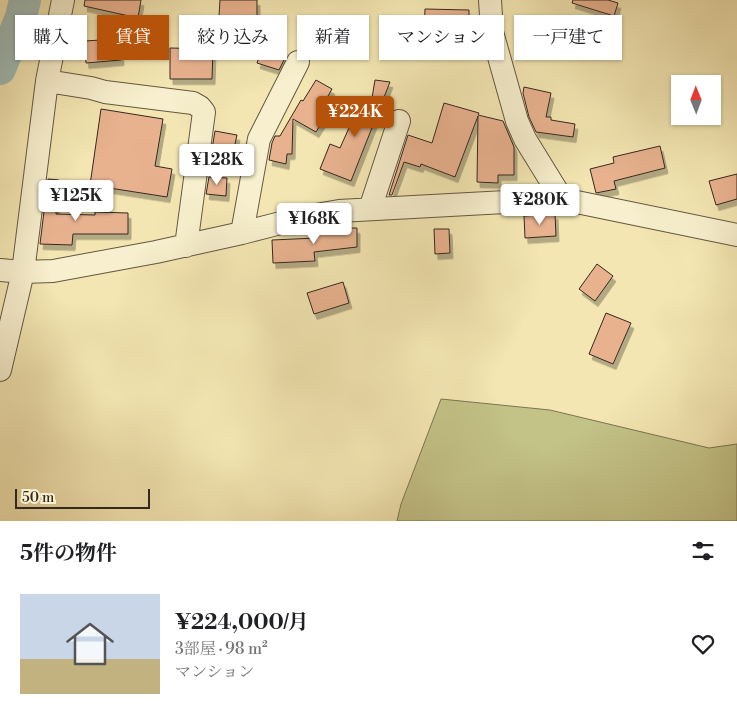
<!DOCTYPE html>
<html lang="ja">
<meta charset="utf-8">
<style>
body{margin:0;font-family:"Libre Bodoni","Noto Serif JP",serif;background:#f2f2f2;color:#202124;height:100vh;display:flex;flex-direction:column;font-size:19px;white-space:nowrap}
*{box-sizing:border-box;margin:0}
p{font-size:16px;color:#757577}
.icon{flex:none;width:28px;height:28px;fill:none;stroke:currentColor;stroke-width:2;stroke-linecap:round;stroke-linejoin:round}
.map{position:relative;height:521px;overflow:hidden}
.side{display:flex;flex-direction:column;background:#fff;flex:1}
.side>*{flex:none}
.banner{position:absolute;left:15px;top:15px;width:708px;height:45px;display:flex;gap:10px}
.needle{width:32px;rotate:359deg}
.buttons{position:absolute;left:671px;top:75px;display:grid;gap:10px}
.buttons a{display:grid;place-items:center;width:50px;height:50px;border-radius:0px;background:#fff;box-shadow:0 1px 4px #0004;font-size:25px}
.scale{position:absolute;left:15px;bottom:12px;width:135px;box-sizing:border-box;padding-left:5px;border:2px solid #35281f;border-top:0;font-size:14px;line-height:18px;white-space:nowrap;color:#35281f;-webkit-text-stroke:4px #f7efcd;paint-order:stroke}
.price{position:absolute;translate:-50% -42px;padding:0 11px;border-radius:5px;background:#fff;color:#222;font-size:16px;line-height:32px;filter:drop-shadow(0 1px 2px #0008)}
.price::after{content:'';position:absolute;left:50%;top:30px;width:15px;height:11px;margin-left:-8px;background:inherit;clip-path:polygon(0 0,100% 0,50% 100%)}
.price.on{background:#b45309;color:#fff}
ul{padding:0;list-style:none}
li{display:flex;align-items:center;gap:15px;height:125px;padding:0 20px}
li span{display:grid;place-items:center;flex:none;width:140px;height:100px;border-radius:0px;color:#555}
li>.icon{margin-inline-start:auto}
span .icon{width:60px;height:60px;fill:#fffc;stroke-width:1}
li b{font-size:21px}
h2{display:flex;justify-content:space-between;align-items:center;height:60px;padding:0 20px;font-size:21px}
.tag{padding:0 18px;border-radius:0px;background:#fff;box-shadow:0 1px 4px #0004;font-size:18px;line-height:45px}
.tag.on{background:#b45309;color:#fff}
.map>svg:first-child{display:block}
.green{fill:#c3c287;stroke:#7c7553}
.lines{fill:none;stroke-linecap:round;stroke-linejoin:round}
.river{stroke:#a0bdb7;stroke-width:32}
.building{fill:#e8b28f;stroke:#35281f;filter:url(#shadow)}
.minor-casing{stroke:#645844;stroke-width:24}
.minor{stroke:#f7efcd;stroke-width:22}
</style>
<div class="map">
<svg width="737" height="521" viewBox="0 0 737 521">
<defs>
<filter id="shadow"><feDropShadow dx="3" dy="5.5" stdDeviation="0" flood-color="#0004"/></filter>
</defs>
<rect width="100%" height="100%" fill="#f3e6b2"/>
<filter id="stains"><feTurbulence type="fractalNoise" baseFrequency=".004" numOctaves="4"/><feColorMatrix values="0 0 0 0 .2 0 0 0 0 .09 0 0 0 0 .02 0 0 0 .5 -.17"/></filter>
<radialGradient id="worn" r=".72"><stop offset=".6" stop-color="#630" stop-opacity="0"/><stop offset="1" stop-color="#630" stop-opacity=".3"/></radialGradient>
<path class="green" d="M441 399 550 410 709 448 737 444V521H397L401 504Z"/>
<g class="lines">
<path class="river" d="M0 69 21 17 25 0"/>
</g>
<path class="building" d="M85 0H141L138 18 84 6Z
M220 0H257V16H219Z
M573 0H608L618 3 614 16 572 3Z
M425 9 469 10V33L424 32Z
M101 40V46L120 45 121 60 86 63 84 41Z
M263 46 287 54 279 70 257 63Z
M170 48 213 49 212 79H170Z
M316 80 332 89 320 110 327 114 316 132 293 119 292 154H287L286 164 269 160 272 143 275 136H280L301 100 303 101Z
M375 80 390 82 351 181 320 169 330 144 340 148 357 110 369 116Z
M524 87 551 93 546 117H551V120L575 124 573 137 536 132 529 117 523 93Z
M444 103 479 113 478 115 503 121 514 147V175H498V183L477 182 478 116 455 177 421 164 420 167 404 162 392 195H389L408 135 432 143Z
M101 109 163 119 155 166 172 169 167 197 90 185Z
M215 131 237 135 233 153 212 149Z
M660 146 665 168 614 181 616 189 596 193 590 169 614 163 613 157Z
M737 174V199L716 205 709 181Z
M209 177 227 178 226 196 206 194Z
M48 179 59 180 56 214 95 215V212L128 213V234H73L72 245 40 244Z
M555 214 556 236 525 238 524 216Z
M333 225 334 228H357V247L314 252 315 261 273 263 272 240 316 238 315 228Z
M434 229H449L450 253 435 254Z
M597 264 613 276 595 301 579 289Z
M343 282 349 303 314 314 307 293Z
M606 313 631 323 613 364 589 354Z"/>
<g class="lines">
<g class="minor-casing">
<path id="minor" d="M490 0 492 32 517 121 525 139 562 199
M47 81 91 88 105 92 193 103 200 107 204 112 186 246
M370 209 399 121
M242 233 259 139 298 62
M0 270 23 272 53 271 156 252 242 233 304 217 339 211 562 199 737 235
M0 370 23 272 47 81 63 0"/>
</g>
<use href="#minor" class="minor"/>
</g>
<rect width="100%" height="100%" filter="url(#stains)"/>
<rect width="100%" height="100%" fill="url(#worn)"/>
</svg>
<div class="buttons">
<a><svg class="needle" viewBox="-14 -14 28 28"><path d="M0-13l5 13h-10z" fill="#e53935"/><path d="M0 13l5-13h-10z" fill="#757577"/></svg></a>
</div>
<div class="scale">50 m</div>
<b class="price on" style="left:355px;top:138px">¥224K</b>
<b class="price" style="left:217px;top:186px">¥128K</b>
<b class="price" style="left:76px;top:222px">¥125K</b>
<b class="price" style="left:540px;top:226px">¥280K</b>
<b class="price" style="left:314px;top:245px">¥168K</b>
<div class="banner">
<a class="tag">購入</a>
<a class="tag on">賃貸</a>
<a class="tag">絞り込み</a>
<a class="tag">新着</a>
<a class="tag">マンション</a>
<a class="tag">一戸建て</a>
</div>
</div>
<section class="side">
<h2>5件の物件<svg class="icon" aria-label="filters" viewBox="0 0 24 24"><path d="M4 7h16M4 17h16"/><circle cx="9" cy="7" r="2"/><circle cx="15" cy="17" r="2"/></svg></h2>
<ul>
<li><span style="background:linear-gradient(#c9d6e8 65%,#c2b280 0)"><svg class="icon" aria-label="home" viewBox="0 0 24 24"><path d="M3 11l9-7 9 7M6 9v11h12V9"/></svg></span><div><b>¥224,000/月</b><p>3部屋 · 98 m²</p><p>マンション</p></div><svg class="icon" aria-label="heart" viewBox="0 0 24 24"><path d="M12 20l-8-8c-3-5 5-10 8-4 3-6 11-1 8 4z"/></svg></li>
</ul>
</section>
